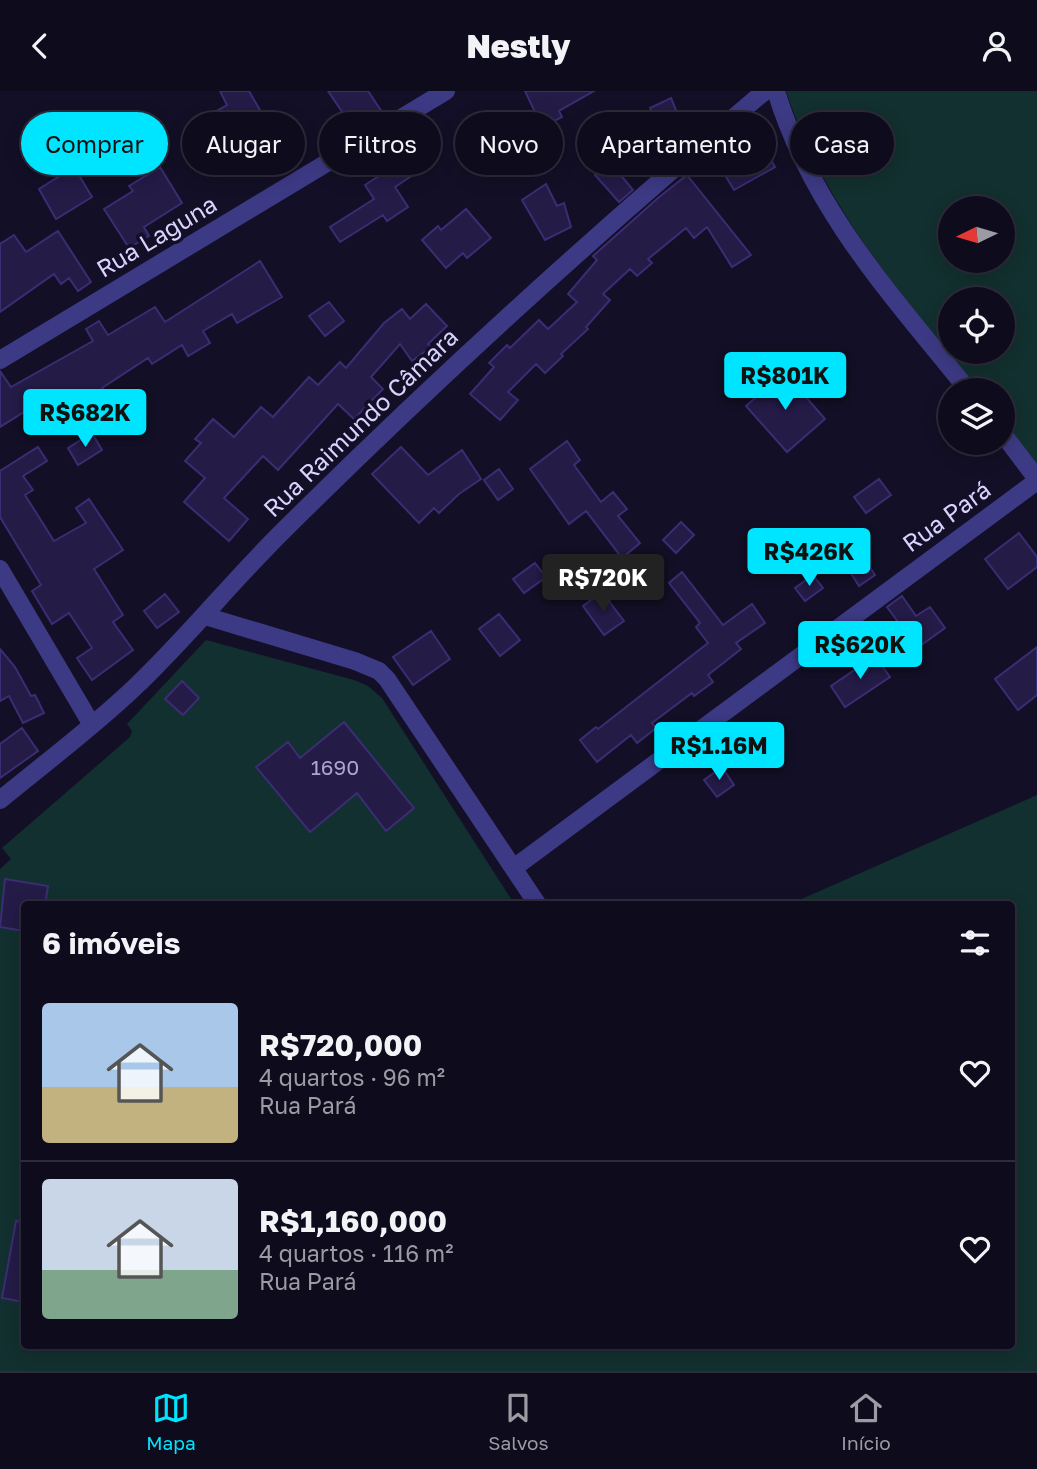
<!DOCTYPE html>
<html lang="pt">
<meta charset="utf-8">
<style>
body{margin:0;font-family:"Golos Text",sans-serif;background:#171425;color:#f1f3f6;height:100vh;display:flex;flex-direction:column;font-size:26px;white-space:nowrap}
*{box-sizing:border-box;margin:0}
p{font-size:23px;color:#9b9ba3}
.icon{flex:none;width:38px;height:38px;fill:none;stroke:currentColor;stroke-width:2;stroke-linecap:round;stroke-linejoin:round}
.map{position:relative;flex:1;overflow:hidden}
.side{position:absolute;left:21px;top:810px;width:994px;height:448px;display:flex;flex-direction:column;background:#0e0b1c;border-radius:7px;box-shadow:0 4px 18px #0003,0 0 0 2px #2e2b3b}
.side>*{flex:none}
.banner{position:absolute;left:21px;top:21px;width:996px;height:63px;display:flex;gap:14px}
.needle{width:46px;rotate:265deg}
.tools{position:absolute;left:938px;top:105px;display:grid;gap:14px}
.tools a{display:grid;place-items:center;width:77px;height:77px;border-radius:50%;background:#0e0b1c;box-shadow:0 4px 18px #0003,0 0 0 2px #2e2b3b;font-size:35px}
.price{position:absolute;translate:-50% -60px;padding:0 16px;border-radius:7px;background:#00e5ff;color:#111;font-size:23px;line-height:46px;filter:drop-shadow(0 2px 4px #0008)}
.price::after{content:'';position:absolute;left:50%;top:42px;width:21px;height:16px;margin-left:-10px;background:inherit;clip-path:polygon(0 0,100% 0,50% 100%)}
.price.selected{background:#222;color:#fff}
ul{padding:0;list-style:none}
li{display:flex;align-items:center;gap:21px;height:175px;padding:0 21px}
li+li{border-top:2px solid #2e2b3b}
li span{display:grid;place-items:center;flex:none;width:196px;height:140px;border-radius:7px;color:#555}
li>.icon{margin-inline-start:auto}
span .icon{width:84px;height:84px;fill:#fffc;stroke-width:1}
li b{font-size:30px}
h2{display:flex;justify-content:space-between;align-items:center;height:84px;padding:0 21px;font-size:30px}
.chip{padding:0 24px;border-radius:32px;background:#0e0b1c;box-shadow:0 4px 18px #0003,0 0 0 2px #2e2b3b;font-size:24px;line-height:63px}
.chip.selected{background:#00e5ff;color:#111}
header{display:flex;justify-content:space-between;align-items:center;height:91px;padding:0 21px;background:#0e0b1c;font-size:32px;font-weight:800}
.menu{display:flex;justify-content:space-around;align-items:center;height:98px;border-top:2px solid #2e2b3b;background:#0e0b1c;font-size:19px;color:#9b9ba3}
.menu a{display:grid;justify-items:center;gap:4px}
.menu .selected{color:#00e5ff}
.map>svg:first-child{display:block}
.green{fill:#12302f;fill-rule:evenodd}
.building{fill:#241b47;stroke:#3b2d73;stroke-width:2}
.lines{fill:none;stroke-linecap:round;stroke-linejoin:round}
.street{stroke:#3d3a85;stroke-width:18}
.labels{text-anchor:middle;stroke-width:7;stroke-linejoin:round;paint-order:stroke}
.number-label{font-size:21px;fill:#aca6d1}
.street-label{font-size:24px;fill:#d9d4ff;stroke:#130f26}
</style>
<header><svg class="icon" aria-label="back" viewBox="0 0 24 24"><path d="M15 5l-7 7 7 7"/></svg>Nestly<svg class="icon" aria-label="person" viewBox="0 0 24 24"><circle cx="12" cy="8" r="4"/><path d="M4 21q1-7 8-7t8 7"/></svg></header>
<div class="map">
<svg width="1037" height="1280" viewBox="0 0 1037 1280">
<rect width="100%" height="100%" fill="#130f26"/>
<path class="green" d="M786 0H1037V378L1003 334V299H976C902 204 824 116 786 0ZM950 117H1003V170H950ZM950 208H1003V261H950Z
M206 549 354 589 368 595 382 607 515 814H24V1255H1012V814H788L1037 704V1280H0V778L11 768 2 757 130 646 132 640 127 633Z"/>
<path class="building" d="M220 0H249L279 52 262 62 258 56 224 75 199 30 227 14Z
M328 0H368L382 21 355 40Z
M525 0H594L559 20 562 26 542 36Z
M671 7 680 29 660 38 650 17Z
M484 25 502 56 477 73 458 40Z
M295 29 304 44 286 54 277 40Z
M758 46 775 76 734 99 717 71Z
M399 62 413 84 395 96 408 116 387 130 383 124 340 151 330 136 374 108 365 94 388 79 383 72Z
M610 71 633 99 619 111 595 84Z
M74 76 92 106 56 128 39 98Z
M160 76 182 112 144 136 149 145 129 157 104 118 133 100 129 95Z
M687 84 751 164 732 176 707 136 694 147 686 137 648 168 652 172 637 185 630 178 603 203 610 209 586 236 588 238 561 263 563 265 545 282 536 273 508 301 518 309 500 329 470 303 494 276 489 272 507 254 510 257 539 229 548 238 577 211 568 203 597 169 593 165 658 107Z
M546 93 557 115 564 112 571 136 545 149 522 109Z
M466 118 491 147 467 167 463 162 446 177 422 149 438 135 441 139Z
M58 140 91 191 78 200 69 187 61 193 54 183 0 221V153L14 144 26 161Z
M260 170 282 206 237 232 232 223 203 240 210 252 188 265 182 254 152 273 148 267 102 297 109 307 94 316 88 306 48 331 37 313 0 336V280L11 296 93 250 86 238 99 230 108 244 155 216 165 231Z
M329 211 344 230 325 245 309 225Z
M426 213 447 235 428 253 431 256 412 270 400 253 371 286 383 298 354 328 338 313 278 379 263 365 224 407 248 428 229 450 184 411 205 387 185 370 201 352 195 348 213 328 234 346 261 316 273 326 309 286 318 294 340 271 346 277 384 232 402 218 410 228Z
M784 281 825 328 787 361 746 315Z
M92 342 102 359 78 374 68 357Z
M567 350 580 369 574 374 601 411 613 401 627 418 618 425 640 452 622 467 586 420 569 433 530 378Z
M38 356 47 370 23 385 33 399 25 404 54 450 86 432 76 417 89 408 123 459 94 478 123 524 113 531 133 559 92 589 77 567 92 557 69 522 52 533 32 500 41 494 0 426V380Z
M401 356 428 384 462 359 481 388 459 403 439 422 434 417 419 432 372 383Z
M499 378 513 398 498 409 484 389Z
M879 388 891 404 866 422 854 406Z
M681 431 694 444 676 462 663 449Z
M1019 442 1037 466V476L1008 498 985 468Z
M851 448 875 484 859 495 836 458Z
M535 472 546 486 524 502 513 488Z
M682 481 723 534 752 513 765 532 736 552 741 558 708 584 713 591 694 605 692 602 652 632 656 637 637 652 631 644 597 671 580 649 596 636 598 638 708 552 696 536 700 532 669 492Z
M813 484 823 497 805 510 795 497Z
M602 501 624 530 604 544 583 515Z
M165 503 179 521 157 537 144 520Z
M902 505 916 525 930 516 945 537 906 565 891 542 901 535 887 516Z
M499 523 520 549 500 565 479 538Z
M431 540 450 568 413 594 393 566Z
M1037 556V604L1018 619 995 588Z
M0 558 15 576 31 605 35 604 44 622 23 632 9 605 0 610Z
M875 565 890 586 845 616 831 595Z
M182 590 199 607 183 624 165 608Z
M344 631 414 717 386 740 357 702 310 741 256 676 288 651 300 667Z
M22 637 38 660 0 687V653Z
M722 676 734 694 717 706 704 689Z
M5 788 48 795 45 814H24V840L0 836Z
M16 1130 24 1131V1211L2 1207Z"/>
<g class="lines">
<path class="street" d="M776 0C811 117 893 206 968 299
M0 269 446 0
M1003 343 1037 388
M0 478 92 634
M205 525 355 570 379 580 387 588 538 814
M0 709C45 672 92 637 134 597 187 547 232 490 284 439 438 286 599 140 765 0
M515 776 1037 390"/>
</g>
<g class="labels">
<g class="number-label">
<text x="335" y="684">1690</text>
</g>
<g class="street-label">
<text transform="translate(157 146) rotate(-31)" y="8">Rua Laguna</text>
<text transform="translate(361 332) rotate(-44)" y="8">Rua Raimundo Câmara</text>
<text transform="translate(947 426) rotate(-36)" y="8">Rua Pará</text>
</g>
</g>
</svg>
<div class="tools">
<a><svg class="needle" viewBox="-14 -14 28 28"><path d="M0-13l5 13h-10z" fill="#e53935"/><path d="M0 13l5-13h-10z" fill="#9b9ba3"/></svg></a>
<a><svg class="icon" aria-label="locate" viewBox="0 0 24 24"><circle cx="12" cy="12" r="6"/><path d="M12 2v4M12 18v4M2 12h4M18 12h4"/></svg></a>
<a><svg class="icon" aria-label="layers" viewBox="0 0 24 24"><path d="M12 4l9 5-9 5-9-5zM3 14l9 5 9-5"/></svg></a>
</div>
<b class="price" style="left:785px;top:321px">R$801K</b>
<b class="price" style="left:85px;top:358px">R$682K</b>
<b class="price" style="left:809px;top:497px">R$426K</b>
<b class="price selected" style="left:603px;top:523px">R$720K</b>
<b class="price" style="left:860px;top:590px">R$620K</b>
<b class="price" style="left:719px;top:691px">R$1.16M</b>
<div class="banner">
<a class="chip selected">Comprar</a>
<a class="chip">Alugar</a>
<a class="chip">Filtros</a>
<a class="chip">Novo</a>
<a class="chip">Apartamento</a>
<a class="chip">Casa</a>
</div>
<section class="side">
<h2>6 imóveis<svg class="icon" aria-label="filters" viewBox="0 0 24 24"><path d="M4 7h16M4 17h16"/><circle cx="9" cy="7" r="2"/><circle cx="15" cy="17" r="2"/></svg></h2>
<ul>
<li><span style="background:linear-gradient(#a9c7e8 60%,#c2b280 0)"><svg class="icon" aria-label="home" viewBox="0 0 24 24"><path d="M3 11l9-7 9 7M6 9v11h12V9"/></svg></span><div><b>R$720,000</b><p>4 quartos · 96 m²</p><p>Rua Pará</p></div><svg class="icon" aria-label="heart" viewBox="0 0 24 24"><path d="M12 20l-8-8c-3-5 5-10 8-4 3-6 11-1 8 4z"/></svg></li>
<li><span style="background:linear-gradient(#c9d6e8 65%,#7fa58c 0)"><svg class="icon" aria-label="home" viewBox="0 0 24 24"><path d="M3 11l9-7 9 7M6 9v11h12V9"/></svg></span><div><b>R$1,160,000</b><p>4 quartos · 116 m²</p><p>Rua Pará</p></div><svg class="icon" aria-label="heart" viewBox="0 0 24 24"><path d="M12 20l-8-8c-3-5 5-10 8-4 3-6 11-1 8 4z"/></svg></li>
</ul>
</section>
</div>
<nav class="menu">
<a class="selected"><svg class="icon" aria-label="map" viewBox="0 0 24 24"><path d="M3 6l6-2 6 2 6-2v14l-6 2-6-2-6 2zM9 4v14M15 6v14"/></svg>Mapa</a>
<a><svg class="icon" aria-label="saved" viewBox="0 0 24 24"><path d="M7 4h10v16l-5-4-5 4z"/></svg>Salvos</a>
<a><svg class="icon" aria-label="home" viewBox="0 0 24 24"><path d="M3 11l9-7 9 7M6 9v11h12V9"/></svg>Início</a>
</nav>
